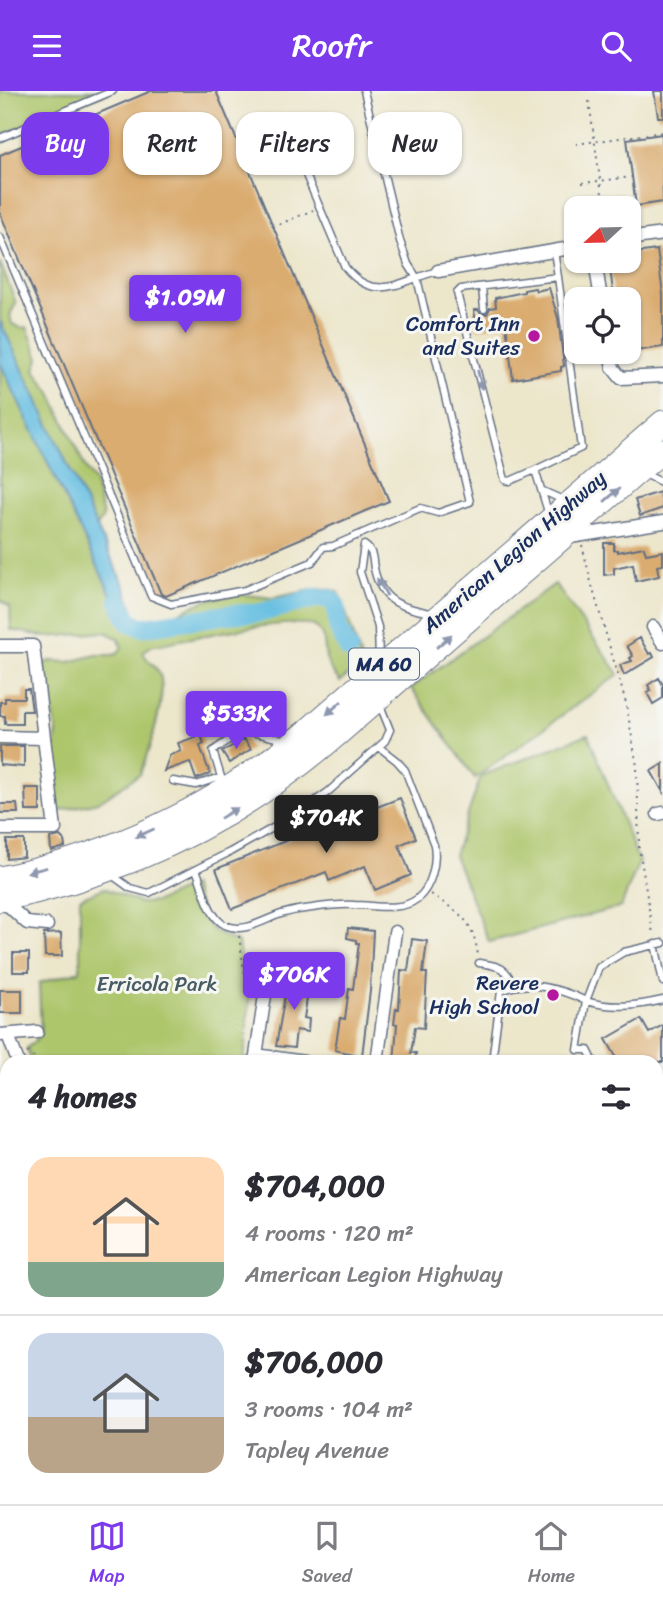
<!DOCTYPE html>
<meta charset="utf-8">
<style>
body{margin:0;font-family:Sriracha,sans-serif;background:#f2f2f3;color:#2b2b33;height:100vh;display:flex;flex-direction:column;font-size:26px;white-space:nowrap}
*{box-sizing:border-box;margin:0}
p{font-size:23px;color:#7c7c81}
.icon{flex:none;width:38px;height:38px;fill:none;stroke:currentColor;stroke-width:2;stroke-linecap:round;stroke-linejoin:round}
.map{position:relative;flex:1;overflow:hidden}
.drawer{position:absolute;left:0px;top:964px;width:663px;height:450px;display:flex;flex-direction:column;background:#fff;border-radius:21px 21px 0 0;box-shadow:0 2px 5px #0004}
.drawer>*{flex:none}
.hud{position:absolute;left:21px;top:21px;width:621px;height:63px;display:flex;gap:14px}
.needle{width:46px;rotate:248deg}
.controls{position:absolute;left:564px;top:105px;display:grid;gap:14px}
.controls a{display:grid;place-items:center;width:77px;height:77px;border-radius:14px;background:#fff;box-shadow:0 2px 5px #0004;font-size:35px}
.price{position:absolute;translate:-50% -60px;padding:0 16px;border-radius:7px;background:#7c3aed;color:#fff;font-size:23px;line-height:46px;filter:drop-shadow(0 2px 4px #0008)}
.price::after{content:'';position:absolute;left:50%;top:42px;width:21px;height:16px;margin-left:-10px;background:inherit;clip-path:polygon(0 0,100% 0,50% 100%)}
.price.on{background:#222;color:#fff}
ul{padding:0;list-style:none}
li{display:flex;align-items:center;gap:21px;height:175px;padding:0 28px}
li+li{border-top:2px solid #e1e1e2}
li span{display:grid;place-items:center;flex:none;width:196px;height:140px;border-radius:21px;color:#555}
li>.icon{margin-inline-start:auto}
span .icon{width:84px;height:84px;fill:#fffc;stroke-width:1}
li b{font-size:30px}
h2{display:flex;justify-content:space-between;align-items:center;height:84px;padding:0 28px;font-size:30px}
.chip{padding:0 24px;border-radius:21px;background:#fff;box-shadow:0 2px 5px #0004;font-size:24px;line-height:63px}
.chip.on{background:#7c3aed;color:#fff}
header{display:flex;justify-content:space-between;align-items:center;height:91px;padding:0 28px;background:#7c3aed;color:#fff;font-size:32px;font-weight:600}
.tabs{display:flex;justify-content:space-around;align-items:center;height:98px;border-top:2px solid #e1e1e2;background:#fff;font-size:19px;color:#7c7c81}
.tabs a{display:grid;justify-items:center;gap:4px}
.tabs .on{color:#7c3aed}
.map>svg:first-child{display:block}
.green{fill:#adc66c;stroke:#647a65;stroke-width:2}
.water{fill:#64bde1;stroke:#4076a0;stroke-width:2}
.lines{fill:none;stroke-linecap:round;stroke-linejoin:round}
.river{stroke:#64bde1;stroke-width:19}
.building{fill:#daac6f}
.lane-casing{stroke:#646f84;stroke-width:9}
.street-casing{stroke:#646f84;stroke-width:15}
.secondary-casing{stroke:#646f84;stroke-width:20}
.primary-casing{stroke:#646f84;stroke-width:22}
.highway-casing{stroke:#646f84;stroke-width:25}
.path{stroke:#646f84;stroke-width:2;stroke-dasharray:2 5;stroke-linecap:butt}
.lane{stroke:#fff;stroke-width:6}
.street{stroke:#fff;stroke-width:12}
.secondary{stroke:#fff;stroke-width:18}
.primary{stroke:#fff;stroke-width:19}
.highway{stroke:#fff;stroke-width:23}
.oneway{fill:#8d97ae}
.poi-dot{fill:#b5179e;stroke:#f6f6f2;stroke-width:2.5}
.labels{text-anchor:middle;stroke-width:6;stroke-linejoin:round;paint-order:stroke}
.shield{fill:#f6f6f2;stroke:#5d6b8a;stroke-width:2}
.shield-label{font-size:19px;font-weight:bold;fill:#1b2f5e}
.poi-label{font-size:21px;fill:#1b2f5e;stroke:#f6f6f2;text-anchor:end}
.street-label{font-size:21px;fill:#1b2f5e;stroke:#f6f6f2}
.park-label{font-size:21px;fill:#475c62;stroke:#f6f6f2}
</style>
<header><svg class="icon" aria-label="menu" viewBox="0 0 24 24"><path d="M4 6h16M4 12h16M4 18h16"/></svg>Roofr<svg class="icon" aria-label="search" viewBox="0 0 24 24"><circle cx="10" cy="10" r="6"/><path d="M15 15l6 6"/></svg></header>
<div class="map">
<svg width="663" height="1413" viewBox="0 0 663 1413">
<rect width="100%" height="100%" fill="#f6f6f2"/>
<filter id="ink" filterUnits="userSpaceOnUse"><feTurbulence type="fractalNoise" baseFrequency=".0143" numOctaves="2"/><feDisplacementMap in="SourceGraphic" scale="14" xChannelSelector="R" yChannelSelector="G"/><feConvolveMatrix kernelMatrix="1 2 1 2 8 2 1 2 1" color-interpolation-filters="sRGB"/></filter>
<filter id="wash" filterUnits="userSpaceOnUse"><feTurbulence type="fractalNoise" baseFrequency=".00686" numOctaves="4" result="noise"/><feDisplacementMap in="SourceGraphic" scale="28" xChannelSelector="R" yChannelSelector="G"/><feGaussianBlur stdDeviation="1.57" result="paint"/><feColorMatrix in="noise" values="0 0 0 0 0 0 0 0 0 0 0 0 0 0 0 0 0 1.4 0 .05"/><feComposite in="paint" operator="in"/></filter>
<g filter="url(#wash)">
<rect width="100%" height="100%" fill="#ece6cb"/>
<path class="green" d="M0 0H110L0 45Z
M0 172 16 212 10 224 12 233 21 237 27 236 39 267 35 279 51 302 85 376 95 392 103 426 97 436 0 230Z
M0 272 112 505 114 520 129 533 136 526 145 530 163 529 206 509 240 503 272 507 317 498 333 499 338 501 341 507 362 570 360 574 340 591C335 584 327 575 326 567 324 556 326 546 317 537 302 522 177 550 151 555L143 561C146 570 156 574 159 582 169 602 148 662 140 683L98 711 58 720 50 682 57 642 43 578 44 573 50 570 69 571 96 564H112L117 563 122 556 118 547 105 541 47 546 11 539 10 516 0 509Z
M555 493 619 583 475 687 411 597Z
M588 643 639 771 621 816 489 851 454 764 481 685Z
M192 795C204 826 203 841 238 851L242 881 250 900 244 971H31L27 957 41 944 39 892 80 880V807L104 797 140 812 156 811Z"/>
<path class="water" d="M0 230 124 494 136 526 129 533 119 530C118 520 112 516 112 505L0 272Z"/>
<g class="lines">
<path class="river" d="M119 509 129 531 143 536 231 523 259 522 317 507 331 508 336 514 338 537 349 559"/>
</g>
<g id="blocks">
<path class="building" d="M151 0H216L389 410 166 505 161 503 0 122V64Z
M654 0H663V26H658Z
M662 43 663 111 636 115 627 48Z
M657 159 663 203V256L628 261V208H614L609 170H628V163Z
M535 197 536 200 549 197 558 227 564 275 561 276V280L513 288 506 233 477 238 474 219H478L481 223H487L490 217 496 216 495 207 524 201V199Z
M660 401 663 417 640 425 635 409Z
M604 452H614V459H618V461L644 456 646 463 663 460V474L657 475 659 485 636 490 633 473 614 477V483L604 484Z
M640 547 649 563 652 562 654 566 624 584 620 574 632 570 630 567 633 565 627 555Z
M659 587 663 594V607L653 613 647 602 651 600 648 594Z
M24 598H29L32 620H22V633H5V625H0V611H5V607H24Z
M201 644 204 653 200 655 210 683 196 688 190 671 164 680 170 664 181 660 178 652Z
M244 648 251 658 229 672 222 661Z
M0 655H24V676L0 674Z
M663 673V701L651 680Z
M25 697H40V720H26Z
M400 707 416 747 399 754 411 784 375 799 365 775 329 790 326 781 232 818 216 778 310 740 309 738 325 732 324 727 329 724 337 723 341 725 347 723 349 727Z
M0 713H17L18 722H0Z
M60 745 64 749 65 756 51 760 50 747Z
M7 749H24V766L7 768Z
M348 837 373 840 370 900 362 965 335 959 340 927 345 928 349 897 353 898 359 852H356V849L347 847Z
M61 842 62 865H45L44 843Z
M412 848 427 850 423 882H427L424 937 415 936 411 962H416L415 971H394L397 933H394L396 918H399L401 879 408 880Z
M13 862H29V881H13Z
M288 887 312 890 311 902 308 901 304 927 309 928 308 941 296 939 294 957 276 955Z
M0 899H22V922H0Z
M641 928 649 942 663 934V971H619L606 948Z"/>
</g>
</g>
<g filter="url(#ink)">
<use href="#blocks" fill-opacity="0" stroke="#646f84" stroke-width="2"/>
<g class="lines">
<g class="lane-casing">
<path id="lane" d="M0 47 113 0
M303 77 345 176C375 214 401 189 438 180
M0 146 151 505 171 513 245 499 312 471 323 456 333 455 420 417 438 422 470 411 417 187 408 173 400 150 364 0
M554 160 558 186
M482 196 484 218
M535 379 510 390 505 389 457 202 461 198 558 186 581 357 535 379 549 424
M643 382 663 392
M543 400 563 409
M379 570 378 536 360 481 364 454C374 461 372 466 374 477 381 513 403 516 435 523
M173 690 196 694 221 686 213 660 243 639 285 649
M196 778C203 795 208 826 225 834 244 843 263 829 281 823 291 820 301 818 312 817 326 815 340 813 355 814 375 814 400 821 417 808 432 796 437 771 434 754L405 679 397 670 379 656
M112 784 130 797 149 802 230 761 294 725 328 701 385 650 390 639 382 619
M663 852 624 861 599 876 586 910C612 918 637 915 663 909
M655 853 663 891
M479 872C498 875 506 875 513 894
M492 971 501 900C526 888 561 898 586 910L578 959H588L594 971
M656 1067 663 1079
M585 1407V1413
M325 1413 326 1407
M547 1413V1407"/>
</g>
<g class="street-casing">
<path id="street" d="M628 148 663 143
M595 170 601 208
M438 180 576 156
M610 261 613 277 621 287 663 285
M570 446 663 431
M653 536 663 552
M0 555H33L55 738H0
M0 646 44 647
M658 723 663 722
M0 811 10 816 27 832 47 834
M0 944 37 941
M8 944 18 971
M256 964 304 971
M255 971 268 884
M377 971 395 841
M0 1135H7
M443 1407 447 1413"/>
</g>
<g class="secondary-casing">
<path id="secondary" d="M0 1271 7 1289
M656 1355 663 1353
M40 1407 41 1413
M157 1413 160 1407
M461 1413 464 1407"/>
</g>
<g class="primary-casing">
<path id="primary" d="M0 1381 7 1382
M235 1407 286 1413"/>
</g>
<g class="highway-casing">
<path id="highway" d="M0 787C115 764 218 714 308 639L663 331
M0 809C101 788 197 749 281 688 336 648 387 599 439 554 514 489 589 424 663 359"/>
</g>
<path class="path" d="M589 10 604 117
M576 53 663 41
M582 92 632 86
M273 136 313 119
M582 454 592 495 626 612 637 675 639 756 653 843
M431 803C459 823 473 826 478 865
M239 845 244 879 253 904
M27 961 40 971"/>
<use href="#lane" class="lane"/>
<use href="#street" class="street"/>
<use href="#secondary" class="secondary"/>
<use href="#primary" class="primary"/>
<use href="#highway" class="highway"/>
</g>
<defs><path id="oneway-solid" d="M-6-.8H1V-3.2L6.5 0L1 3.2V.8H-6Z" transform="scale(1.75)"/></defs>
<g class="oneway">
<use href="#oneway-solid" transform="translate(480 289) rotate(76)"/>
<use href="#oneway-solid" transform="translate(612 404) rotate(-41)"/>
<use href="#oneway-solid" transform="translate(382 496) rotate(-120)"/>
<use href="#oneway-solid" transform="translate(444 550) rotate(-41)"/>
<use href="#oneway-solid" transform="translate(334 617) rotate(139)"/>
<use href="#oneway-solid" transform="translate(229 722) rotate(-31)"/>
<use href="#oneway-solid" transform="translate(145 742) rotate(156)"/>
<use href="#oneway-solid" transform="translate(37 779) rotate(166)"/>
</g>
</g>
<g class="poi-dot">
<circle cx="534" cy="245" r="7"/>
<circle cx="553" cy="904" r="7"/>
</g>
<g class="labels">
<rect class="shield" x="349" y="557.5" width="70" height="31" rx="5"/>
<g class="shield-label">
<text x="384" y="580">MA 60</text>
</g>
<g class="poi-label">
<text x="520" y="240">Comfort Inn<tspan x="520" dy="24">and Suites</tspan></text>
<text x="539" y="899">Revere<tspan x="539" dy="24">High School</tspan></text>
</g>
<g class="street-label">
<text transform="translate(514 461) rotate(-41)" y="7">American Legion Highway</text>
</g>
<g class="park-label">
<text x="157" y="900">Erricola Park</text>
</g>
</g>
</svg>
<div class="controls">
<a><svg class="needle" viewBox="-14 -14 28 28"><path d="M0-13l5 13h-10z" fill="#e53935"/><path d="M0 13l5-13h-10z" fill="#7c7c81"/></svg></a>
<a><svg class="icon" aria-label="locate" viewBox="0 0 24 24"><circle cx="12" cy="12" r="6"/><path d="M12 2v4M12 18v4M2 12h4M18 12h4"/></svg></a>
</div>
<b class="price" style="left:185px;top:244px">$1.09M</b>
<b class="price" style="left:236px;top:660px">$533K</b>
<b class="price on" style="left:326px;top:764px">$704K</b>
<b class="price" style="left:294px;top:921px">$706K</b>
<div class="hud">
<a class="chip on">Buy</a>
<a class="chip">Rent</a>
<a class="chip">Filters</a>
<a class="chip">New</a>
</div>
<section class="drawer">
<h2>4 homes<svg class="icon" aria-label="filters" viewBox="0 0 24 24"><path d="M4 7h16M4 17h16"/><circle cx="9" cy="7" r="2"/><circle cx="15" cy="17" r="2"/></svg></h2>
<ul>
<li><span style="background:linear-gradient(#ffd9b3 75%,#7fa58c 0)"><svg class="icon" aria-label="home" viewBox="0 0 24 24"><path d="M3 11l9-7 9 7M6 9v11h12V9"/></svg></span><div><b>$704,000</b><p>4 rooms · 120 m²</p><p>American Legion Highway</p></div></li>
<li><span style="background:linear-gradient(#c9d6e8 60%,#b9a48a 0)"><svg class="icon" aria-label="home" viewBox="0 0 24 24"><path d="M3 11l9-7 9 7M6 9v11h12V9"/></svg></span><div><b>$706,000</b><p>3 rooms · 104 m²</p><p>Tapley Avenue</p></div></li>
</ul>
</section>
</div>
<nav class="tabs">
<a class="on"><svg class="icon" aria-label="map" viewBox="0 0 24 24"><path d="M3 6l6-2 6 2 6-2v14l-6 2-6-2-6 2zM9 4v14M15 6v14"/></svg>Map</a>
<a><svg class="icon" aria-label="saved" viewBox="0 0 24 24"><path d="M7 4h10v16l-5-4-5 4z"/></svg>Saved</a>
<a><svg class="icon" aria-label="home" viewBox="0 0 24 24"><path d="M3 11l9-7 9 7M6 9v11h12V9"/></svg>Home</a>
</nav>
